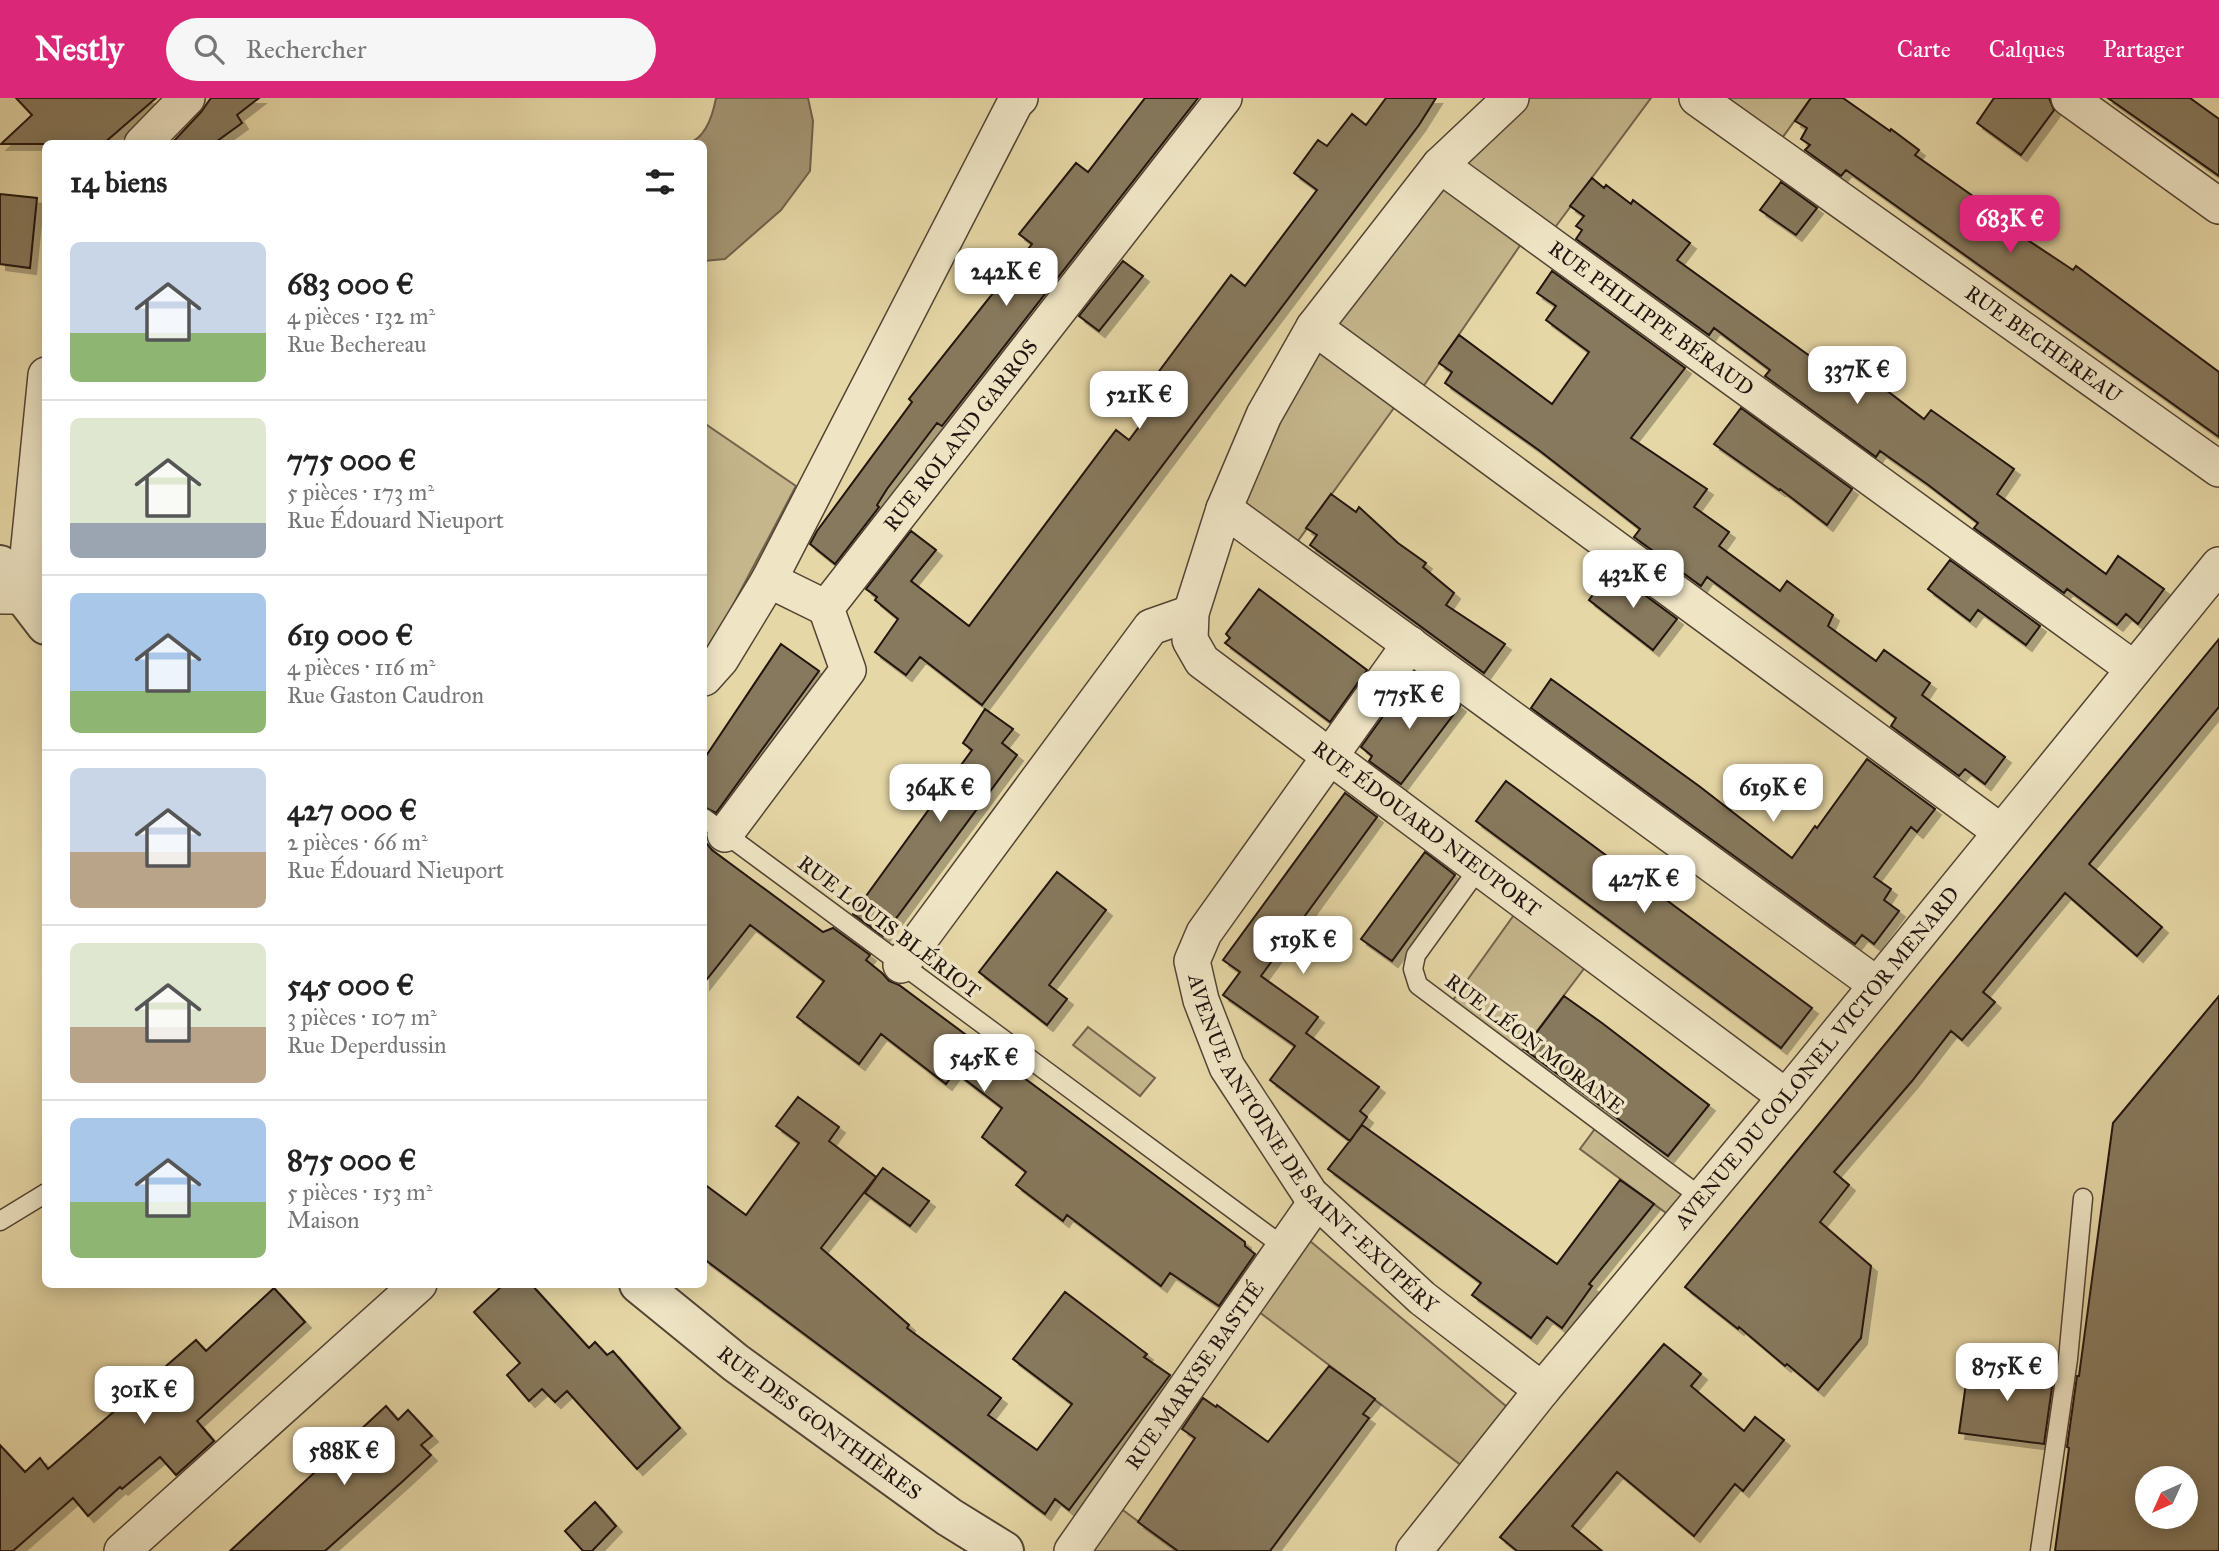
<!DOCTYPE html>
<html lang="fr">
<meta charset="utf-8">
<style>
body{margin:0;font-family:"IM FELL Great Primer",serif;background:#f6f6f6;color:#222;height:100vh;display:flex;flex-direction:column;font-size:26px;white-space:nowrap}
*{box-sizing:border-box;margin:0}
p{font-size:23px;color:#767676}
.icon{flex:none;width:38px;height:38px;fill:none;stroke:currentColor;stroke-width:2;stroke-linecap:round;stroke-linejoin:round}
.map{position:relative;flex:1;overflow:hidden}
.drawer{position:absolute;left:42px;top:42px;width:665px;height:1148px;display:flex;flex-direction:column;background:#fff;border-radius:10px;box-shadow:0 4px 18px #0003}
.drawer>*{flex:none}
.needle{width:46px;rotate:225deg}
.controls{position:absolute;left:2135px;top:1368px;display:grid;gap:14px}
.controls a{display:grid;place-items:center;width:63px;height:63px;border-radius:50%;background:#fff;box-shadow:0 4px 18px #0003;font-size:35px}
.price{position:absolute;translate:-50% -60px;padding:0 16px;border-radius:14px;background:#fff;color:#222;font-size:23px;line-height:46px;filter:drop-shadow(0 2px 4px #0008)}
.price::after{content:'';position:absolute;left:50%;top:42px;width:21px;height:16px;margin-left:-10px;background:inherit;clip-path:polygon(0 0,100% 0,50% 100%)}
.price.on{background:#db2777;color:#fff}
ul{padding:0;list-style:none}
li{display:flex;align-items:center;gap:21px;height:175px;padding:0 28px}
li+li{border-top:2px solid #e0e0e0}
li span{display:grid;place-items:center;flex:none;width:196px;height:140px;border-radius:10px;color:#555}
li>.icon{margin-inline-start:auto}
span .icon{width:84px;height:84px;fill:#fffc;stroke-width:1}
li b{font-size:30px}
h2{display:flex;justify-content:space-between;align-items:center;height:84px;padding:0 28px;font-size:30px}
header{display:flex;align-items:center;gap:42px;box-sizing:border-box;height:98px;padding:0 35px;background:#db2777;color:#fff}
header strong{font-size:33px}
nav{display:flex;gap:38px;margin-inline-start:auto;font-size:24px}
.search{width:490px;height:63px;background:#f6f6f6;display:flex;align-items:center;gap:18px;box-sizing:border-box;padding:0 24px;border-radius:38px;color:#767676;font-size:26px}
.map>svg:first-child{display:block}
.green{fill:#c5b68c;stroke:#73644d;stroke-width:2}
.water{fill:#a39472;stroke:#6f604a;stroke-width:2}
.building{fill:#87795d;stroke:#21130e;stroke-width:2;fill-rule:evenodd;filter:url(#shadow)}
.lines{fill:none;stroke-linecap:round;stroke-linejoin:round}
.service-casing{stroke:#524434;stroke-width:21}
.minor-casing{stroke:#524434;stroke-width:38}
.tertiary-casing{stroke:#524434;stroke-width:42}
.service{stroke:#efe5c5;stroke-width:18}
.minor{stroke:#efe5c5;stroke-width:35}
.tertiary{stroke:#efe5c5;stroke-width:38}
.labels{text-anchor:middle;stroke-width:7;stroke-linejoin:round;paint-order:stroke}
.street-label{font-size:21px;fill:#21130e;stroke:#efe5c5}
</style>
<header>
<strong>Nestly</strong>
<div class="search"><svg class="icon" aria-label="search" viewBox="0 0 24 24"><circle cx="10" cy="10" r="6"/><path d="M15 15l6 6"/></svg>Rechercher</div>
<nav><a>Carte</a><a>Calques</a><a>Partager</a></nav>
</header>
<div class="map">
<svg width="2219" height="1453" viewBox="0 0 2219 1453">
<defs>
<filter id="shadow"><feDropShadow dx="6" dy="6" stdDeviation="0" flood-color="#0004"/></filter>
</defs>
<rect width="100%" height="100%" fill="#e6d7a6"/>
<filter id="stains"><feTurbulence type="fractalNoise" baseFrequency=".00286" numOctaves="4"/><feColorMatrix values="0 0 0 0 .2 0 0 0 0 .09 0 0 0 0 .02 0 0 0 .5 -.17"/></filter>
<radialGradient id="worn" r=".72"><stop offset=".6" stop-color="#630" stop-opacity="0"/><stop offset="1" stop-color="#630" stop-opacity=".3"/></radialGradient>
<path class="green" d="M1511 0H1651L1545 143 1530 133 1414 302 1404 296 1287 458 1224 411 1264 317Z
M1697 0H1811L1772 54Z
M704 325 796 388 714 543 704 556Z
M1524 803 1595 856 1516 961 1448 909Z
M1088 929 1155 980 1140 998 1073 947Z
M1600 1024 1702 1100 1681 1126 1580 1051Z
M1297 1132 1520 1320 1474 1377 1246 1204Z
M1108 1401 1178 1453H1072Z"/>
<path class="water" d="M716 0H808L813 23 810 73 781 112 725 161 704 163V46L689 45C706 39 713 16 716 0Z"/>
<path class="building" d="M16 0H156L103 46H1L32 17Z
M211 0H259L237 17 242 25 213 46H171L201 14Z
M1145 0H1198L942 328 937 325 887 391 877 407 879 409 835 466 810 446 817 433 912 304 909 301 1032 146 1019 136 1076 65 1088 74Z
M1386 0H1436L1419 27 982 607 920 559 906 577 875 554 898 521 875 502 877 499 866 491 911 433 936 452 911 483 969 528 1116 332 1129 342 1171 286 1157 276 1231 177 1245 188 1317 92 1294 75 1318 42 1327 48 1352 16 1366 27Z
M1811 0H1843L1890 33 1891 31 1919 52 1915 57 2011 125 2008 129 2073 172 2076 168 2219 274V339L1846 72 1841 78 1805 52 1810 47 1801 41 1807 30 1795 23Z
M1994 0H2049L2054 12 2021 57 1977 25Z
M2108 0H2190L2219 21V78Z
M1592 80 1604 90 1606 87 1631 106 1633 102 1690 145 1677 162 1832 274 1843 259 1924 321 1931 312 2014 371 1997 396 2106 476 2118 458 2164 491 2138 526 2126 516 2117 527 2067 491 2064 495 1974 430 1978 425 1927 386 1880 353 1876 359 1765 278 1770 272 1714 230 1709 237 1576 141 1582 132 1576 128 1584 118 1570 108Z
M1781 84 1817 110 1796 137 1760 112Z
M0 96 37 100 30 170 0 166Z
M1123 163 1143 178 1099 233 1079 218Z
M1552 173 1685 270 1631 340 1707 391 1694 409 1729 434 1719 448 1780 493 1787 483 1833 517 1828 528 1876 563 1884 552 1930 585 1922 597 2005 659 1985 686 1965 671 1959 678 1891 628 1896 620 1707 479 1701 488 1634 439 1640 431 1540 353 1445 285 1452 274 1439 265 1459 237 1552 306 1589 254 1546 222 1556 208 1537 195Z
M1741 310 1852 391 1827 427 1780 391 1779 392 1714 346Z
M1331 396 1356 414 1359 409 1398 445 1426 465 1423 469 1454 495 1446 507 1505 546 1484 575 1310 447 1317 437 1306 430Z
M1950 462 2040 528 2026 547 1978 512 1970 523 1928 491Z
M1611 472 1677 521 1653 552 1589 502Z
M1259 491 1367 572 1330 624 1225 545 1230 540 1226 536Z
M2219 541V609L2089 766 2162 829 2137 858 2065 795 1983 894 1995 904 1962 942 1951 933 1912 983 1834 1074 1849 1087 1820 1124 1871 1168 1861 1240 1818 1292 1787 1266 1785 1268 1739 1229 1738 1231 1685 1189Z
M781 546 819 573 716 715 704 709V661Z
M1551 581 1699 688 1792 760 1815 728 1817 730 1867 661 1935 711 1917 734 1911 729 1874 779 1891 791 1884 802 1899 813 1874 846 1862 837 1855 846 1531 610Z
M1427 584 1460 608 1401 686 1369 663 1372 658 1361 649 1399 596 1411 605Z
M985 611 1013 631 1002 645 1017 657 883 838 853 816 972 652 963 645Z
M1506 683 1812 910 1781 950 1476 723Z
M1345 695 1377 719 1261 878 1318 919 1306 935 1379 989 1360 1013 1367 1019 1350 1043 1270 982 1295 948 1223 897 1240 874 1223 862Z
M704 742 712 752 823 834 833 830 870 857 866 862 882 875 889 883 899 887 1245 1144V1148L1255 1156 1219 1208 1170 1175 1161 1188 1067 1117 1063 1123 1016 1087 1026 1074 982 1039 1002 1010 955 974 946 986 881 936 859 966 797 919 824 883 750 827 704 885Z
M1425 754 1455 777 1392 863 1361 841Z
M1057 774 1106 812 1049 887 1067 901 1047 927 979 874Z
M1564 898 1602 925 1709 1007 1668 1058 1524 951Z
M2219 898V1453H2055L2069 1350 2067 1349 2077 1278H2079L2113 1025ZM2147 1381H2186V1419H2147Z
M798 999 839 1029 829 1043 876 1079 821 1150 909 1227 907 1230 1001 1300 988 1317 1037 1352 1072 1306 1013 1261 1065 1194 1147 1256 1144 1259 1170 1277 1069 1412 1055 1401 1045 1416 704 1161V1086L746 1117 799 1045 776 1028Z
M1362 1027 1557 1166 1620 1082 1654 1106 1589 1186 1592 1188 1562 1230 1547 1219 1531 1240 1472 1197 1481 1185 1328 1071Z
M883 1070 929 1103 910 1128 865 1095Z
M504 1186H531L589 1250 595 1244 607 1257 613 1253 680 1330 637 1371 567 1293 555 1304 542 1291 529 1303 507 1277 520 1265 474 1214Z
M274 1190 305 1224 197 1323 214 1343 176 1377 160 1359 122 1391 120 1389 88 1418 73 1400 13 1453H0V1347L25 1374 40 1360 48 1371 196 1242 206 1253Z
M1664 1246 1701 1276 1691 1288 1744 1333 1755 1319 1784 1342 1743 1393 1735 1386 1694 1438 1617 1374 1572 1428 1602 1453H1517L1500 1439Z
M1969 1264 2054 1275 2044 1346 1959 1335Z
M1329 1268 1375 1301 1363 1316 1369 1320 1270 1453H1178L1138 1424 1195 1340 1182 1331 1203 1300 1216 1309 1217 1307 1268 1344Z
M386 1308 398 1322 408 1312 432 1338 421 1347 431 1357 403 1383 325 1453H230Z
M595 1404 616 1428 592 1453H583L565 1433Z"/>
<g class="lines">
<g class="service-casing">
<path id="service" d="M704 720 1284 1149
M1479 770 1416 857 1413 871 1418 887 1702 1100
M0 1123 46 1095
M2040 1453 2068 1261 2083 1100"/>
</g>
<g class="minor-casing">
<g id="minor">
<path id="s1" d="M1511 0 1440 67 1314 229 1264 317 1224 411 1191 515 1190 542 1202 563 1786 999"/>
<path id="s2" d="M1697 0 2219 371"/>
<path d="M2069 0 2219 108"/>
<path d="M142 46 187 0"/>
<path id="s3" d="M1440 67 2134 571"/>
<path d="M1314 229 2001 734"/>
<path d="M1224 411 1877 887"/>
<path d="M769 482 826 510"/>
<path d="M3 498H24L46 277"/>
<path id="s4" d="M1410 546 1204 835 1192 863 1201 902 1227 969 1310 1096 1422 1200 1542 1292"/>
<path d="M704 580 721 561 769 482 1015 5 1020 0"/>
<path id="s5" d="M725 736 848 572 826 510 1224 0"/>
<path d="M901 867 1151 529 1191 515"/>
<path d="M122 1453 419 1186"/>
<path id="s6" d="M1072 1453 1316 1104"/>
<path id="s7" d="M1414 1453 1542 1292 1786 999 2219 467"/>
</g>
</g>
<g class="tertiary-casing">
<g id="tertiary">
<path d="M0 467 46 527"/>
<path id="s8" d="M639 1186 736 1265 949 1419 1004 1453"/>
</g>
</g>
<use href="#service" class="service"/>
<use href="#minor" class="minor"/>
<use href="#tertiary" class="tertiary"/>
</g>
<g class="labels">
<g class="street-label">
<text dy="7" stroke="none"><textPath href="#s3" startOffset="261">RUE PHILIPPE BÉRAUD</textPath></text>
<text dy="7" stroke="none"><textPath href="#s2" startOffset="425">RUE BECHEREAU</textPath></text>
<text dy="7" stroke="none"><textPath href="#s5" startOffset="490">RUE ROLAND GARROS</textPath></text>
<text dy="7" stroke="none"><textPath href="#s1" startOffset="947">RUE ÉDOUARD NIEUPORT</textPath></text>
<text transform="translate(889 829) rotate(37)" y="7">RUE LOUIS BLÉRIOT</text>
<text transform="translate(1535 946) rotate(37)" y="7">RUE LÉON MORANE</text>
<text dy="7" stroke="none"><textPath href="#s7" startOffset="637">AVENUE DU COLONEL VICTOR MENARD</textPath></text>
<text dy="7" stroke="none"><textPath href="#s4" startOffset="609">AVENUE ANTOINE DE SAINT-EXUPÉRY</textPath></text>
<text dy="7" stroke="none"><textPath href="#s6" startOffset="214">RUE MARYSE BASTIÉ</textPath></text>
<text dy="7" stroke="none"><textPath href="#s8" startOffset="228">RUE DES GONTHIÈRES</textPath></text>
</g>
</g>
<rect width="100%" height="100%" filter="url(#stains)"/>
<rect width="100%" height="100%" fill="url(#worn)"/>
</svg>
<div class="controls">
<a><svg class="needle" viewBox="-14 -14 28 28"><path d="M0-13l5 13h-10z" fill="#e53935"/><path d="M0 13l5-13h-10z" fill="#767676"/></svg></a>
</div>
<b class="price on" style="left:2010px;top:157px">683K €</b>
<b class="price" style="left:1006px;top:210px">242K €</b>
<b class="price" style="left:1857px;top:308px">337K €</b>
<b class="price" style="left:1139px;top:333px">521K €</b>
<b class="price" style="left:1633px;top:512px">432K €</b>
<b class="price" style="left:1409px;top:633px">775K €</b>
<b class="price" style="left:940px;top:726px">364K €</b>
<b class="price" style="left:1773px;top:726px">619K €</b>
<b class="price" style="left:1644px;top:817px">427K €</b>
<b class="price" style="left:1303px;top:878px">519K €</b>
<b class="price" style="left:984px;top:996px">545K €</b>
<b class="price" style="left:2007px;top:1305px">875K €</b>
<b class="price" style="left:144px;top:1328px">301K €</b>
<b class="price" style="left:344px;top:1389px">588K €</b>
<section class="drawer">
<h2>14 biens<svg class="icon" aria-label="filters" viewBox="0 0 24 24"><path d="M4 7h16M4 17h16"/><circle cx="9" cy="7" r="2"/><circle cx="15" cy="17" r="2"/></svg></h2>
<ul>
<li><span style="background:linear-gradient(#c9d6e8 65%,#8fb573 0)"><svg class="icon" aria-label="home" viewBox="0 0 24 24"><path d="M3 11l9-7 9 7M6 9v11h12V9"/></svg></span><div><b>683 000 €</b><p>4 pièces · 132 m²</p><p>Rue Bechereau</p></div></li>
<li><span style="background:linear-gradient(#dfe7d0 75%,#9aa5b1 0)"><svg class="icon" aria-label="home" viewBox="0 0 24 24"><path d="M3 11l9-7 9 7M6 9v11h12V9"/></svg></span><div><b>775 000 €</b><p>5 pièces · 173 m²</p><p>Rue Édouard Nieuport</p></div></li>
<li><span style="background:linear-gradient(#a9c7e8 70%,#8fb573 0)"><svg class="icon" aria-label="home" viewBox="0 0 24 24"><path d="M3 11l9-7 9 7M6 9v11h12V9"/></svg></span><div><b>619 000 €</b><p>4 pièces · 116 m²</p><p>Rue Gaston Caudron</p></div></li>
<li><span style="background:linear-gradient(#c9d6e8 60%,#b9a48a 0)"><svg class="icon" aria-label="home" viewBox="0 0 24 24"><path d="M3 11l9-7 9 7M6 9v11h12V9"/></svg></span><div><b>427 000 €</b><p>2 pièces · 66 m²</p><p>Rue Édouard Nieuport</p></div></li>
<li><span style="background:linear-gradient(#dfe7d0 60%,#b9a48a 0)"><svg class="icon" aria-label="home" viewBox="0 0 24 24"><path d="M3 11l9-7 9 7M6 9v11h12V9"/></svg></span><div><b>545 000 €</b><p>3 pièces · 107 m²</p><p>Rue Deperdussin</p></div></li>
<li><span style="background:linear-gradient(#a9c7e8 60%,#8fb573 0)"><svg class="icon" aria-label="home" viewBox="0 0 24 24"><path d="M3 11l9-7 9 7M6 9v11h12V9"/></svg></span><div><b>875 000 €</b><p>5 pièces · 153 m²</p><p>Maison</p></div></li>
</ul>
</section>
</div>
